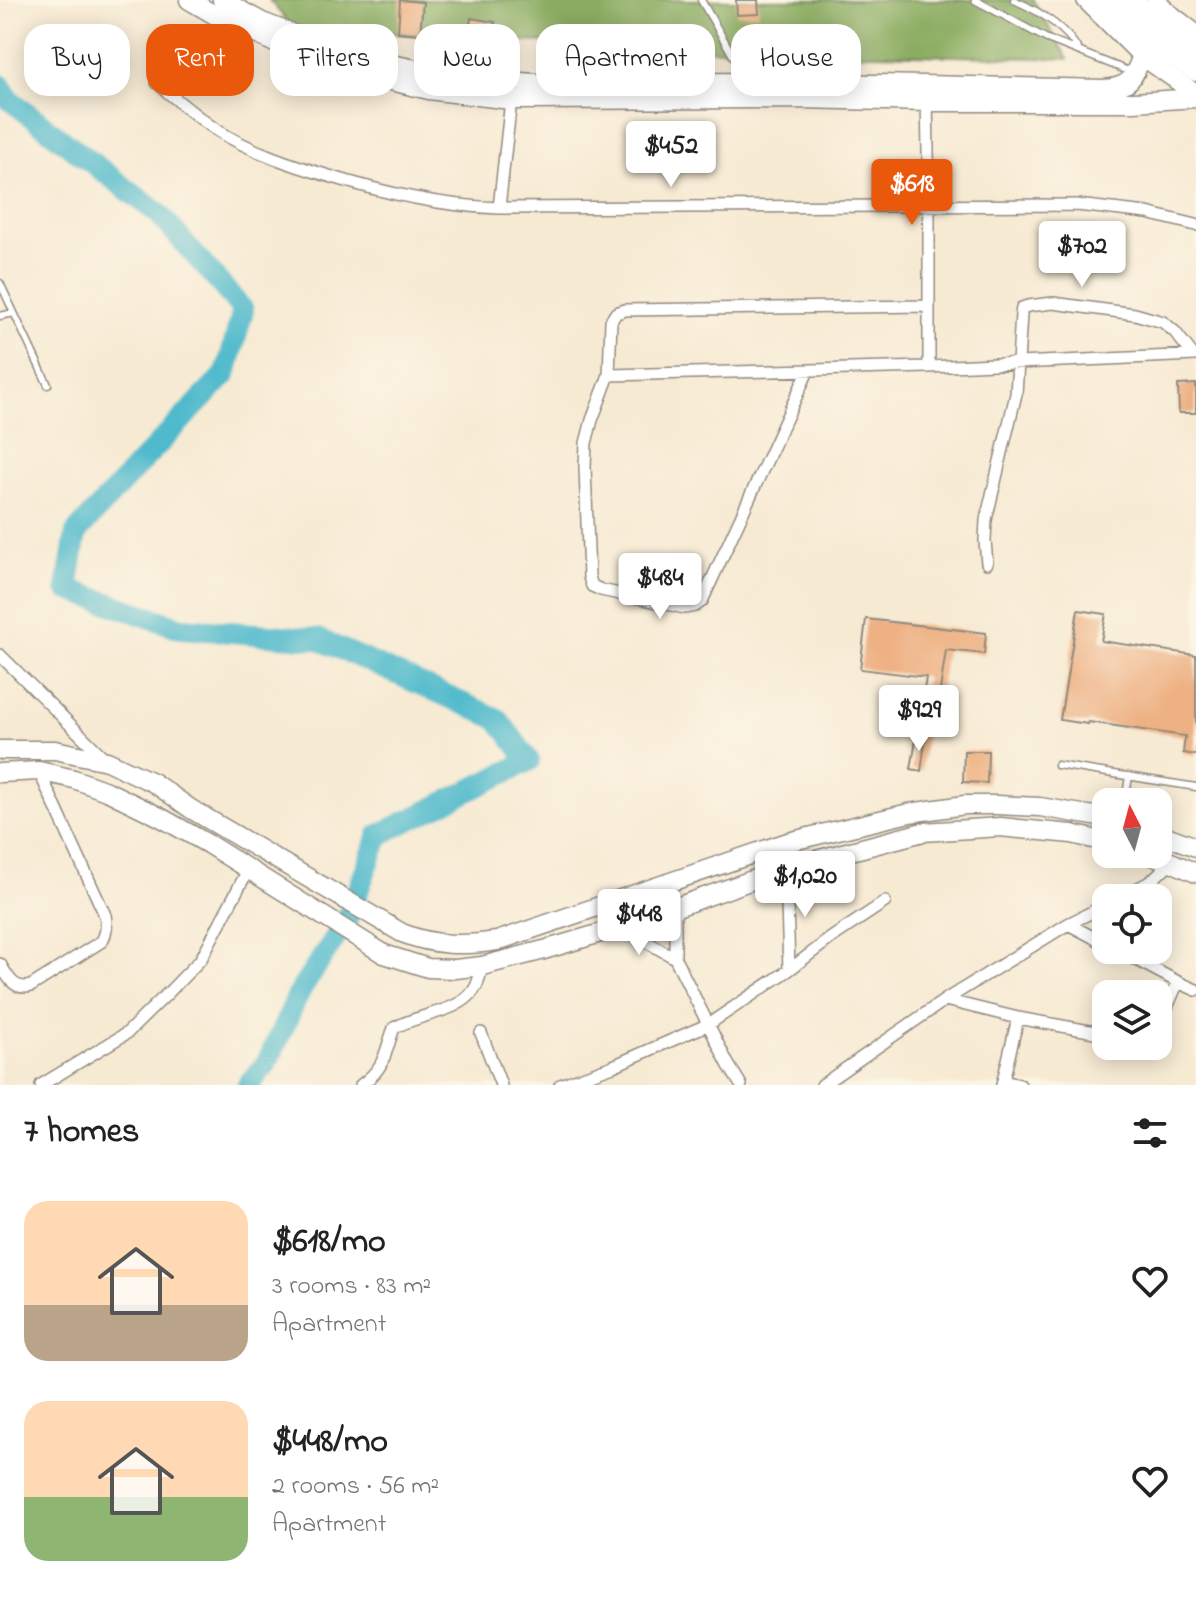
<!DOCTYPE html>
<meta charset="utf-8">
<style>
body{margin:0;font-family:"Indie Flower",sans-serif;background:#f6f6f6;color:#222;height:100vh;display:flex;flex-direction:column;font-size:30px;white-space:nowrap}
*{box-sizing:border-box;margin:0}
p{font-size:26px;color:#767676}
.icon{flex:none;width:44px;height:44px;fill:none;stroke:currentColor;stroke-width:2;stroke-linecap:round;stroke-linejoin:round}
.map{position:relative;height:1085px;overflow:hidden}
.panel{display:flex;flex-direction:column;background:#fff;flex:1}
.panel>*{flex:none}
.top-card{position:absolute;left:24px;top:24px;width:1148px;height:72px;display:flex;gap:16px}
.needle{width:52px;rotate:354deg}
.fabs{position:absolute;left:1092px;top:788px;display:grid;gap:16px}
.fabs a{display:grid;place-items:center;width:80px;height:80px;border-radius:16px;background:#fff;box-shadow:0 4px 20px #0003;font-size:40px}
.price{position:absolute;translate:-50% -68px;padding:0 18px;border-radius:8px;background:#fff;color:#222;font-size:26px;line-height:52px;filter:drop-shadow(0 2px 4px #0008)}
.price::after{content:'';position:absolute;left:50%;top:48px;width:24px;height:18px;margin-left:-12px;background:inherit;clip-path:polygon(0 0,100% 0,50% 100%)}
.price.active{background:#ea580c;color:#fff}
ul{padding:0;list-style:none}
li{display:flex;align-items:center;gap:24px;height:200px;padding:0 24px}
li span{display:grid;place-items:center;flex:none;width:224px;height:160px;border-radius:24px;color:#555}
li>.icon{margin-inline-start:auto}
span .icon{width:96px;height:96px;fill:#fffc;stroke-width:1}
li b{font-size:34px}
h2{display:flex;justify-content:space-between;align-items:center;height:96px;padding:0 24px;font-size:34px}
.tag{padding:0 28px;border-radius:24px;background:#fff;box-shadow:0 4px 20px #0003;font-size:28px;line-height:72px}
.tag.active{background:#ea580c;color:#fff}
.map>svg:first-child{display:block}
.forest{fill:#8aac60;stroke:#5a6c46;stroke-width:2}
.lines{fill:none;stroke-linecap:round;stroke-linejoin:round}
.river{stroke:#50bacc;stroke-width:22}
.building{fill:#eeb183}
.lane-casing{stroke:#918a7f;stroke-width:9}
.street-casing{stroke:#918a7f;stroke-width:14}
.primary-casing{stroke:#918a7f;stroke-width:21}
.highway-casing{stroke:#918a7f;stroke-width:23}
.lane{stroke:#fff;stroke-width:6}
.street{stroke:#fff;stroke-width:11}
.primary{stroke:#fff;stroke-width:18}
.highway{stroke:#fff;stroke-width:20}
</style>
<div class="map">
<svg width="1196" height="1085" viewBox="0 0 1196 1085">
<rect width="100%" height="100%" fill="#fcf5e5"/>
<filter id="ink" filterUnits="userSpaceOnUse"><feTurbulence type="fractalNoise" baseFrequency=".0125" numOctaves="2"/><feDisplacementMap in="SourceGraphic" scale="16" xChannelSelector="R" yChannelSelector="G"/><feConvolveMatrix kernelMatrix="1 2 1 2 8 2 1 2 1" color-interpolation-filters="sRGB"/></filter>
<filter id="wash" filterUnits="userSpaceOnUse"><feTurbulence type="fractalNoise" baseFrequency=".006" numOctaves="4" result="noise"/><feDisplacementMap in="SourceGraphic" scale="32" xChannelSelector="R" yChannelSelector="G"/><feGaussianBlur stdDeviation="1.8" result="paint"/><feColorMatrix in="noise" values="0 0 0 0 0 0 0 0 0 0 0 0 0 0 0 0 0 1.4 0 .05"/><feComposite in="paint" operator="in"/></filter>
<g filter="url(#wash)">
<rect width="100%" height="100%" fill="#f7ead3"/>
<path class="forest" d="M269 0H1033L1068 59 647 48 293 28Z"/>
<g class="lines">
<path class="river" d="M0 85 9 99 159 214 243 310 226 374 141 462 76 533 67 589 181 628 318 639 498 719 529 761 379 835 347 920 300 991 267 1063 248 1085"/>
</g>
<g id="blocks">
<path class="building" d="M400 0 423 2 420 34 398 32Z
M736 0H758L759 14 737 15Z
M471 18 495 22 489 57 465 53Z
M1196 384V413H1179L1178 385Z
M1078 610 1106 614 1101 641 1196 655V755L1183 753 1185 736 1088 722V724L1060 720Z
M866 619 986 633 984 654 946 650 939 697 951 699 947 728 919 724 926 677 860 669Z
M917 734 926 736 921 771 911 769Z
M964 751H988L987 783 963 782Z"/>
</g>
</g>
<g filter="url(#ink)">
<use href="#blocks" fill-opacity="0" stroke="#918a7f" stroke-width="2"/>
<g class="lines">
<g class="lane-casing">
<path id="lane" d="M701 0 747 80
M975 0 1047 39 1131 72
M1014 0C1039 11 1065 26 1079 51
M0 283 48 385
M0 316 14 313
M1057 765 1196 787
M1125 802 1129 776"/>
</g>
<g class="street-casing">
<path id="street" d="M157 83C177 100 197 118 220 132 253 152 292 165 329 176 385 193 440 206 499 208L1077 205 1147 213 1196 225
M927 98 929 204V367
M499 208 511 100
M808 371 702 601 695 606 685 608 601 590 592 586 589 577 585 467 586 443 592 420 609 375 611 321 616 313 625 310 928 306
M609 375 929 367 1196 355
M987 563 985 541 986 520 1016 394 1021 314 1022 308 1028 306 1053 303 1135 314 1163 322 1175 332 1193 355
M0 655 105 759
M788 842 786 868 789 970
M1119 898 1150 882 1171 862
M675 908V958L728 1064 741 1085
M1068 924 1106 944
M621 927 675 958
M1118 950 1178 982 1158 1028
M0 964C8 977 14 991 31 986L102 941C107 932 107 925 105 915L39 771
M1178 982 1196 990
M945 1000 1018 1018 1106 1034
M481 1033 501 1085
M1003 1081 1020 1085
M41 1085 127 1033 169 992 201 959 248 870
M361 1085C386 1067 384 1054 394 1028 417 1014 459 1013 474 990 479 983 480 974 482 966
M560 1085 613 1066 709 1024 789 970 831 938 885 902
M822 1085 945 1000 1068 924 1106 905
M1002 1085 1018 1018"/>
</g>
<g class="primary-casing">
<path id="primary" d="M189 0 213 14 307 58 352 72 429 90 511 100 801 99 928 102H1134L1196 98
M222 0 262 22 347 55 460 78 536 83 785 82 1104 89C1130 87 1133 79 1142 56
M1086 0 1142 56 1196 94
M1156 0 1165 10 1196 34
M0 750H55L107 761 154 783 191 809 402 933C435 946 463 946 497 941L788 842 909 813 965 805H997L1040 807 1106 818
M0 773 39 771 74 779 109 792 160 817 208 844 384 954 428 968 455 969 482 966 544 950 621 927 786 868 923 832 1000 827 1072 834 1106 842
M1158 833 1196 847
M1147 854 1171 862 1196 873"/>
</g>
<g class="highway-casing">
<path id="highway" d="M1109 0 1155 43 1196 71
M1132 0 1159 25 1196 52"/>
</g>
<use href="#lane" class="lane"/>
<use href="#street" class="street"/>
<use href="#primary" class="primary"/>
<use href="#highway" class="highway"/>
</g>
</g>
</svg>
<div class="fabs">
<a><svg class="needle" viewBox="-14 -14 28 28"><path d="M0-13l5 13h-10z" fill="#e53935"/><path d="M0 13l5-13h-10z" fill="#767676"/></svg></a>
<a><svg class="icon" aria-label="locate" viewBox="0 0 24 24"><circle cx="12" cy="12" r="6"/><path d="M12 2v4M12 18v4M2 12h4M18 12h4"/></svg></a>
<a><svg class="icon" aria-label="layers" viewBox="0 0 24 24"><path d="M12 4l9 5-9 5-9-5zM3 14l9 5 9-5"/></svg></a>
</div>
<b class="price" style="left:671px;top:189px">$452</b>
<b class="price active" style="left:912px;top:227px">$618</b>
<b class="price" style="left:1082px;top:289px">$702</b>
<b class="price" style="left:660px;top:621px">$484</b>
<b class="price" style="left:919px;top:753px">$929</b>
<b class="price" style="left:805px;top:919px">$1,020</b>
<b class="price" style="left:639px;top:957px">$448</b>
<div class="top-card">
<a class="tag">Buy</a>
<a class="tag active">Rent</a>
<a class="tag">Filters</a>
<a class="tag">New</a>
<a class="tag">Apartment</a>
<a class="tag">House</a>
</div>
</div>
<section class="panel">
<h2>7 homes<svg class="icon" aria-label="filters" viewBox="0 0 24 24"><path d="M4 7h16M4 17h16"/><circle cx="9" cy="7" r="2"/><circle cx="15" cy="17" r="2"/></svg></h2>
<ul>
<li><span style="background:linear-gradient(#ffd9b3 65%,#b9a48a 0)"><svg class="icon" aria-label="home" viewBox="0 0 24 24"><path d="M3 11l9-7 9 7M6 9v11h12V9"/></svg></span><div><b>$618/mo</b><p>3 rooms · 83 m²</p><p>Apartment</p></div><svg class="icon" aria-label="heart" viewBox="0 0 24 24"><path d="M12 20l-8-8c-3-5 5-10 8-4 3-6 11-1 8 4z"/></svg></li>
<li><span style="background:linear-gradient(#ffd9b3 60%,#8fb573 0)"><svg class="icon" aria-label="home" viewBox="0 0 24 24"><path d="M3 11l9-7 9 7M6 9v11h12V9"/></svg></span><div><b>$448/mo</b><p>2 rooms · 56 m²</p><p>Apartment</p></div><svg class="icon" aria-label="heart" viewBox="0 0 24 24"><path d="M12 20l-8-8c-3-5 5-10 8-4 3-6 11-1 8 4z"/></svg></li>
</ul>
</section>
